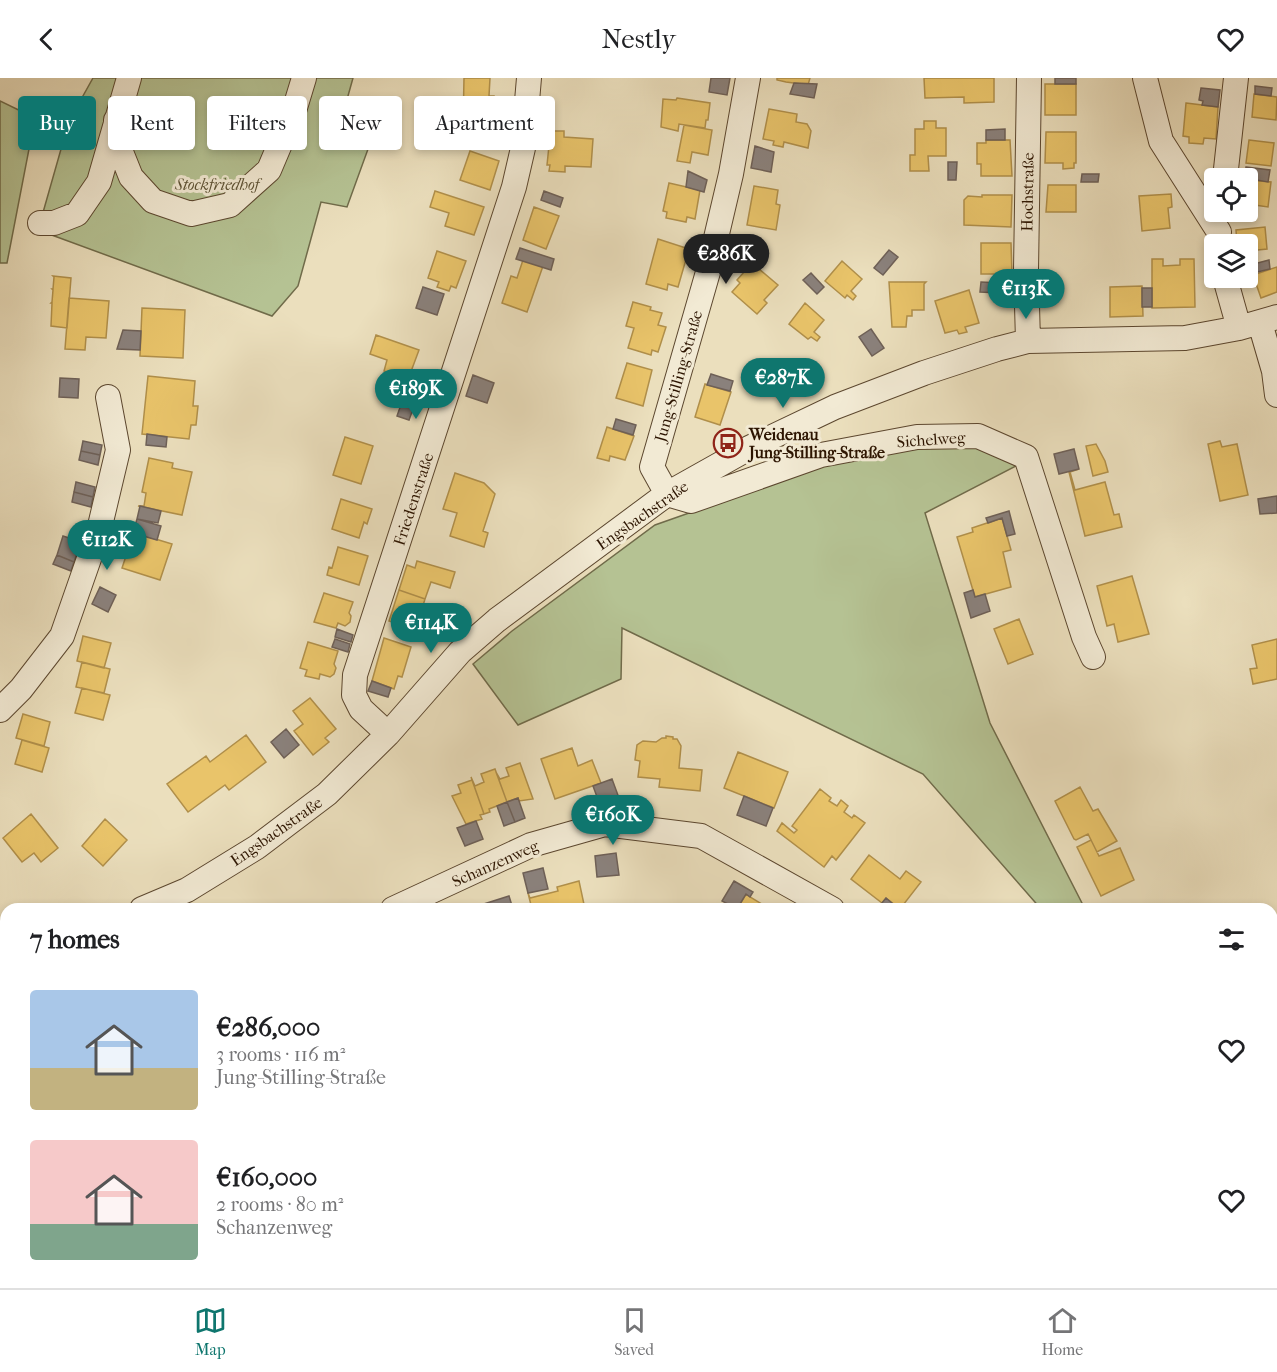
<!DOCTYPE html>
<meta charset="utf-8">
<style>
body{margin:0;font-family:"IM FELL French Canon",serif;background:#f2f2f2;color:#202124;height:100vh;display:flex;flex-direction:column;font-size:22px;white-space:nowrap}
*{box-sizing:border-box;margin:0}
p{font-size:20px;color:#757577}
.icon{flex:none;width:33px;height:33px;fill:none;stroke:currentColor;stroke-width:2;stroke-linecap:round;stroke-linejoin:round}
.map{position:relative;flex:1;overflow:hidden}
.drawer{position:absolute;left:0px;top:825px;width:1278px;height:386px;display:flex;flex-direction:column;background:#fff;border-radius:18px 18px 0 0;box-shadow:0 3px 9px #0003}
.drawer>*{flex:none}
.top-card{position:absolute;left:18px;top:18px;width:600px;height:54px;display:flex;gap:12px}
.tools{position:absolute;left:1204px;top:90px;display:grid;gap:12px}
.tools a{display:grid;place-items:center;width:54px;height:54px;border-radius:6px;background:#fff;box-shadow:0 3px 9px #0003;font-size:30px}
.price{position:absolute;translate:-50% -51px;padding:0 14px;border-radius:21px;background:#0f766e;color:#fff;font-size:20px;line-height:39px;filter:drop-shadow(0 2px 3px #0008)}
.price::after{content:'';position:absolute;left:50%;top:36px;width:18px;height:14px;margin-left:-9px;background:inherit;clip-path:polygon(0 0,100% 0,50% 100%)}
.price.selected{background:#222;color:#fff}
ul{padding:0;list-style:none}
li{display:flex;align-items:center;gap:18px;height:150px;padding:0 30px}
li span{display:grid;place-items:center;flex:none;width:168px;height:120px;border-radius:6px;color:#555}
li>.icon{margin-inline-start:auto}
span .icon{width:72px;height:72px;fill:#fffc;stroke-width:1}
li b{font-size:26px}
h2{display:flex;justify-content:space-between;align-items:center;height:72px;padding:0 30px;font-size:26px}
.tag{padding:0 21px;border-radius:6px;background:#fff;box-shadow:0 3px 9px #0003;font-size:21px;line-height:54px}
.tag.selected{background:#0f766e;color:#fff}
header{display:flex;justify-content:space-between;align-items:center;height:78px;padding:0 30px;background:#fff;font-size:27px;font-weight:600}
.tab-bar{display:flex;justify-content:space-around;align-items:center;height:84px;border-top:2px solid #e0e0e0;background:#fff;font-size:16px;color:#757577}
.tab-bar a{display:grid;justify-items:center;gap:3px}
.tab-bar .selected{color:#0f766e}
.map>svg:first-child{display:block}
.green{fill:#b5c293;stroke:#706b4a;stroke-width:1.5}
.homes{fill:#e9c46a;stroke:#b08f4a;stroke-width:1.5}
.industry{fill:#8a817c;stroke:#6e6057;stroke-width:1.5}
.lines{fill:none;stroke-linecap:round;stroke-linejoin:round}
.minor-casing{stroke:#5c472f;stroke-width:26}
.minor{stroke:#f2ead4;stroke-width:24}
.labels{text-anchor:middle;stroke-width:6;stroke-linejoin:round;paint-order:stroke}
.park-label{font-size:16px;font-style:italic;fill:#5c5133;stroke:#f2ead4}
.street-label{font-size:16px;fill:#2c1400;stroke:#f2ead4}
.poi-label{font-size:16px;font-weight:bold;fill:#2c1400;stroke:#f2ead4;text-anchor:start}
</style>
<header><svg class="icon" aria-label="back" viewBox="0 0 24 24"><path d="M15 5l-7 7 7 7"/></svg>Nestly<svg class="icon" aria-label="heart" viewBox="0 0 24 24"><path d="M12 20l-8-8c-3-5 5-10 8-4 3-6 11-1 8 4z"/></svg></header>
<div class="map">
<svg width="1277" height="1210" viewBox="0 0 1277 1210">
<rect width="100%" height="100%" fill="#ebdfbd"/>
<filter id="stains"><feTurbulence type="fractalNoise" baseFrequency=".00333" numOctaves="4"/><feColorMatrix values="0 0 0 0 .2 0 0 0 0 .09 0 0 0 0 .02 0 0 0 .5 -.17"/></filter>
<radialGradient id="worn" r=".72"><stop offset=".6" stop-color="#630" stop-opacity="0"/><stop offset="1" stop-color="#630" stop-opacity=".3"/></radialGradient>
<path class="green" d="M93 0H353L346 25 380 38 347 129 321 124 298 208 272 238 38 152 69 43Z
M0 23 35 40 7 185H0Z
M915 366 977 369 1018 387 925 435 990 645 1085 831H1041L923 696 622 550 621 601 518 647 473 586 512 553 655 447 828 386Z
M593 1205 600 1210H493V1205Z"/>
<path class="homes" d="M464 0H490L489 18H494L492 51 463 49Z
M777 0H810L808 7 786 4 777 2Z
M924 0H994V24L964 25V19L925 20Z
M1045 6H1076V37H1045Z
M1254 16 1277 19 1276 42 1252 39Z
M677 20 710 25 708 42H706L705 50 679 46 678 53 661 49 663 21 676 22Z
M1186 25 1218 29 1216 61 1204 60 1203 66 1189 65V59L1183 58Z
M769 31 797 36 796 44 807 46 811 53 808 70 784 64 783 69 773 67 774 63 763 61Z
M924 43H936V50H946V78H928L929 93H910V77H915V51H924Z
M684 47 712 52 708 77 692 74 690 85 677 83Z
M554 53H564V59L593 61 591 89 565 88V94L549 93 550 87H547L550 58H553Z
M1046 54H1076V85H1074V90L1063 91V85H1045Z
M986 62H1010L1012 98H981V86H977V65H986Z
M1249 62 1274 65 1271 88 1246 85Z
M470 73 499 83 490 112 460 102Z
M1248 102 1271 104 1268 129 1248 126Z
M669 105 700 112 695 141 687 139 686 144 666 140 667 134 663 133Z
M1048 107H1076V134H1046Z
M754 108 778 112 776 126 780 127 776 152 747 147Z
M435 113 484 129 474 157 445 148 449 135 430 129Z
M1171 116 1172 129 1168 130 1170 150 1142 153 1139 118Z
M982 117H1012L1011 149 964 147V122L968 118 982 119Z
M534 129 559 138 546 171 523 162Z
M1265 149 1267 171 1248 173V166H1237L1236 152Z
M658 161 689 171 678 209 668 206 667 212 646 206Z
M981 165H1011L1012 196H981Z
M437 173 466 183 456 210 451 208 449 213 437 209 439 204 428 200Z
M1152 181H1163V188L1180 187V181H1194L1195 229 1152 230Z
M523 182 543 188 527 234 502 225 511 198 517 200Z
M842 183 862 201 851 213 856 218 853 222 847 217 845 220 825 203Z
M752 185 778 207 764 222 767 225 757 236 732 214 740 205 737 202Z
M1277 189V214L1261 220 1253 197Z
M53 198 71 200 67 250 51 248 52 225H51L52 224 53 212 52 211H53L54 199Z
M889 204H926L924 206V232H912V238H907L906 249H892Z
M1142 208 1143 238 1110 239V209Z
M969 212 979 245 965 249 967 254 959 256 957 252 945 255 935 223Z
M69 220 109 223 106 260 86 259 85 272 65 271Z
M633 224 651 229 650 232 662 235 658 247 666 249 658 274 652 272 651 277 628 270 634 250 626 248Z
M805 225 824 242 814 254 820 259 817 263 811 259 808 261 789 246Z
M142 230 185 232 183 280 140 278Z
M376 257 419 272 406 307 397 304 399 298 384 293 387 282 370 276Z
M784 282 806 304 798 312 795 310 782 324 762 306Z
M627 285 652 292 643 328 616 320Z
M148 298 195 303 193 328H198L196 347H191L189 361 142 356Z
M705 306 731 314 720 347 695 339Z
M607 349 634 358 625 382 610 378 609 383 597 380Z
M345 359 373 368 361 406 333 397Z
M1220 363 1222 369 1237 366 1248 417 1220 423 1208 366Z
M1096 366 1105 383 1108 394 1093 398 1086 368Z
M149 380 173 385 172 390 192 394 182 437 138 428H144L146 415 142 414Z
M1079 391 1070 394 1075 412 1105 404 1114 437 1119 436 1122 449 1085 458 1069 394Z
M455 395 484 405 495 416 483 453 488 455 484 469 450 458 457 435 443 431Z
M341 421 372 431 367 446 364 444 359 460 332 451Z
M1002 440 1011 472 1003 474 1011 509 975 519 957 459 973 454 972 450Z
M139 456 172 466 160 502 122 490 126 478H129L133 466 136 467Z
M338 469 368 478 359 507 327 497 329 489 332 490Z
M417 483 455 494 450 510 431 504 425 521 399 512 407 487 415 490Z
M1132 498 1149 556 1118 564 1114 546 1107 548 1097 508Z
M399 512 425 521 421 534 428 537 425 547 429 548 424 563 398 555 401 546 389 543Z
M324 515 353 524 349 535 351 538 350 544 345 548 338 545 336 550 314 544Z
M1019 541 1033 576 1008 586 994 551Z
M83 558 111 565 104 590 77 583Z
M384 560 411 569 402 599 398 598 394 611 372 603Z
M1277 561V601L1253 606 1250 591 1257 590 1252 567Z
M308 564 338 573 334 586 336 590 334 596 330 599 320 596 319 601 305 598 307 592 300 590Z
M82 584 110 591 104 615 76 609Z
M82 610 110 617 103 642 75 635Z
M310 620 336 651 325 660 329 664 313 677 294 653 303 646 293 633Z
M23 636 50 644 44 668 16 660Z
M246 657 266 684 229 712 225 707 188 734 167 706 206 678 210 684Z
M666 658 673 659V661H677L681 668 679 690 702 692 700 713 659 709 660 701 638 699 640 683 635 682 637 667 643 663 656 664 662 660H666Z
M22 662 49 670 42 694 15 686Z
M572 670 578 688 592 682 601 705 555 721 541 681Z
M738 674 788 694 774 730 724 710Z
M520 685 533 721 519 723 518 720 507 724 496 694 500 701 509 698 506 690Z
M495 691 507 724 489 731 490 734 484 736 471 699 475 708 484 704 481 696Z
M472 702 484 736 480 737 482 741 466 746 452 718 461 715 458 707Z
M1080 709 1093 733 1098 731 1117 763 1097 774 1088 756 1076 762 1074 761 1055 723Z
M820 711 831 720 829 723 837 728 841 722 848 728 844 734 852 740 854 737 865 745 836 782 832 778 824 789 777 753 782 745 794 755 797 752 792 748Z
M31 736 58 770 41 784 34 775 22 784 3 760Z
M105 741 127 762 103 788 82 768Z
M1091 762 1099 778 1120 770 1134 802 1101 818 1077 769Z
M869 777 900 801 906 793 921 804 900 831 886 820 882 825 851 801Z
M579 803 585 831H532L528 815 530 820 558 813 557 809Z
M746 816 750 819 770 831H737Z
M6 1101V1125L0 1127V1103Z
M81 1204 82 1208 89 1206V1210H70L69 1205Z
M826 1204H879L880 1210H827Z
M1132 1204H1168V1210H1126L1132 1208Z"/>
<path class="industry" d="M711 0H730L727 17 709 14Z
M1055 0H1076V6H1055Z
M794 5 817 6 814 20 790 16Z
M1255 8 1272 10 1271 18 1255 16Z
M1201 10 1220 12 1218 29 1202 27 1203 23 1199 22Z
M1005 51V62H986V52Z
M755 68 774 74 771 94 751 90Z
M948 84H957L956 102H948Z
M1246 89 1270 92 1268 104 1245 100Z
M688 93 707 102 704 114 686 109Z
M1082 96H1099L1098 104H1081Z
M544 113 563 120 560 129 541 122Z
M743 157 757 172 750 179 736 165Z
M520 170 554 181 551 192 516 181Z
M889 172 898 179 883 197 874 190Z
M1269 182 1270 191 1253 195 1250 187Z
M811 195 824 209 817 216 803 202Z
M981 204 999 205V215L980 214Z
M423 209 444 216 437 237 416 230Z
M1142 210H1152V229H1142Z
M871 251 884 270 872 278 859 259Z
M123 252 141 253 140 272 117 271Z
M711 296 733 303 730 313 707 307Z
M473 297 494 305 487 325 466 318Z
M60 300 79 301 78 320 59 319Z
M404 318 416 323 409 342 397 338Z
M616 341 636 347 633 357 613 351Z
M147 356 167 359 166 369 146 367Z
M83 363 102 367 100 377 81 373Z
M1074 371 1079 391 1059 396 1054 376Z
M81 373 100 377 98 387 79 382Z
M76 404 95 409 93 419 74 414Z
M74 414 93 419 91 429 72 424Z
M1277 418V435L1260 436 1258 421Z
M140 428 161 433 158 445 137 441Z
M1009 433 1015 456 1007 458 1002 440 988 445 986 440Z
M137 441 161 448 157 462 133 455Z
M63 458 81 464 74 484 57 477Z
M57 477 74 484 71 493 53 486Z
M100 509 116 517 108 534 92 526Z
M973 512 975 519 985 516 990 533 971 540 964 515Z
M337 551 353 557 351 564 335 559Z
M335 561 350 566 348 574 332 569Z
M372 603 391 610 388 619 368 613Z
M286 651 299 667 284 680 271 664Z
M612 701 619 720 600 727 593 708Z
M744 718 773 730 766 748 737 737Z
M518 720 525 740 515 744 507 724Z
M507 724 515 744 504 748 497 728Z
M476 743 483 761 465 768 457 750Z
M616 775 619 797 597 799 595 778Z
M543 790 548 811 528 815 523 795Z
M734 803 753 814 750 819 746 816 737 831 722 823Z
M509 818 513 831H468Z
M886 820 899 831H877Z
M29 1204H71L69 1205 70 1210H60V1207L59 1210H30Z"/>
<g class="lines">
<g class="minor-casing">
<path id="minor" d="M748 0 731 96 708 194 652 389 667 416 691 423 821 377 917 359 978 358 1026 379 1084 559 1093 579
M1145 0 1161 63 1219 154
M116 42 121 74 131 99 153 123 191 136 230 127 269 92 294 33 304 0
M1225 100 1236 0
M40 145H54L77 136 99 104 129 0
M1225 200 1239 250
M1260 245 1274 293 1277 317
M1028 263 1026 192 1029 0
M0 632 21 611 62 558 99 452 118 372 108 319
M388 656 361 631 354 617 355 597 514 109 523 70 529 0
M142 831 187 812 257 769 327 716 388 656 460 574 497 542 667 416 749 370 835 329 924 295 997 271 1028 263 1185 260 1239 250 1277 239
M393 831 531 767 605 746 701 758 832 831
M0 883 6 882
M0 1174 6 1173
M784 1204 786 1210
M1088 1210V1204"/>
</g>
<use href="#minor" class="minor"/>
</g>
<defs>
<g id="bus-ring" transform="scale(1.5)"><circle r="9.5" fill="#f2ead4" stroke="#8f2418" stroke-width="1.5"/><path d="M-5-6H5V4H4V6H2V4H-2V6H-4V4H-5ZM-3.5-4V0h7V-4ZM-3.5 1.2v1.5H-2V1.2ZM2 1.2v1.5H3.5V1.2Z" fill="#8f2418"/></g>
</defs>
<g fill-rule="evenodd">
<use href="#bus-ring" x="728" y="365"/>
</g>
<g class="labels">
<g class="park-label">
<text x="217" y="112">Stockfriedhof</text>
</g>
<g class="street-label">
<text transform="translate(1027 114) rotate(-89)" y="6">Hochstraße</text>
<text transform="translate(678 298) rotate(-74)" y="6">Jung-Stilling-Straße</text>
<text transform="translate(931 361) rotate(-4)" y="6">Sichelweg</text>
<text transform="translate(413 421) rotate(-72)" y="6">Friedenstraße</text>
<text transform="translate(642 437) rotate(-35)" y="6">Engsbachstraße</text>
<text transform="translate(276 753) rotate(-35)" y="6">Engsbachstraße</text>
<text transform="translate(495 785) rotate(-24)" y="6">Schanzenweg</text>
</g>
<g class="poi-label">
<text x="749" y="362">Weidenau<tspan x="749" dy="18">Jung-Stilling-Straße</tspan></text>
</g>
</g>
<rect width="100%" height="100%" filter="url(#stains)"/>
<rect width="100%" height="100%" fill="url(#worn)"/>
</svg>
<div class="tools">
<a><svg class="icon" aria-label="locate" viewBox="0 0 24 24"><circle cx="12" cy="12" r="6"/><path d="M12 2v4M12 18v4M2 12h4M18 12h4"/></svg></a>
<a><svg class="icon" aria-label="layers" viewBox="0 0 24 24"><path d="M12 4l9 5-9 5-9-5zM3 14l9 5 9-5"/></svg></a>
</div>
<b class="price selected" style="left:726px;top:207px">€286K</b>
<b class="price" style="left:1026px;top:242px">€113K</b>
<b class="price" style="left:783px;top:331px">€287K</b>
<b class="price" style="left:416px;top:342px">€189K</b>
<b class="price" style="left:107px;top:493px">€112K</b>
<b class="price" style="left:431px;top:576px">€114K</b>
<b class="price" style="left:613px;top:768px">€160K</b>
<div class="top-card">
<a class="tag selected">Buy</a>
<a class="tag">Rent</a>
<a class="tag">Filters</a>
<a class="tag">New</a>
<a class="tag">Apartment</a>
</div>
<section class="drawer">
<h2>7 homes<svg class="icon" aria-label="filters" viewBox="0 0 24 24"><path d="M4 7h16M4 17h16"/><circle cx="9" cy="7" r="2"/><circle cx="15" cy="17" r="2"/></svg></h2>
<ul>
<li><span style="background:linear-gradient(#a9c7e8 65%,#c2b280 0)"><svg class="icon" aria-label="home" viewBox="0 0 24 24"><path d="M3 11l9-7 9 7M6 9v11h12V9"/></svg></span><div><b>€286,000</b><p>3 rooms · 116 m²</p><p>Jung-Stilling-Straße</p></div><svg class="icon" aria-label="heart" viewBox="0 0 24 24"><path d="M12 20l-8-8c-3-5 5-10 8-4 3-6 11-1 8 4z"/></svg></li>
<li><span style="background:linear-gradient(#f6c9c9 70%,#7fa58c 0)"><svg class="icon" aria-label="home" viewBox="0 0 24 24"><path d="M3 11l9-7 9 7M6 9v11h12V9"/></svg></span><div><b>€160,000</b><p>2 rooms · 80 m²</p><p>Schanzenweg</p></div><svg class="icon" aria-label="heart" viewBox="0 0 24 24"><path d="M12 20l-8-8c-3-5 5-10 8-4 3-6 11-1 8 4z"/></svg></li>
</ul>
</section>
</div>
<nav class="tab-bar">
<a class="selected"><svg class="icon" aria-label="map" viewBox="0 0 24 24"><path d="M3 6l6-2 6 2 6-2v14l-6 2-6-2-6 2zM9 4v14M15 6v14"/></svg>Map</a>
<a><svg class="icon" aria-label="saved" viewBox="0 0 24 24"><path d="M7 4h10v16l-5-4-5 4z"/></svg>Saved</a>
<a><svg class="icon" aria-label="home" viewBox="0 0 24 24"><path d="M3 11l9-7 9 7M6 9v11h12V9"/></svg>Home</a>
</nav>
